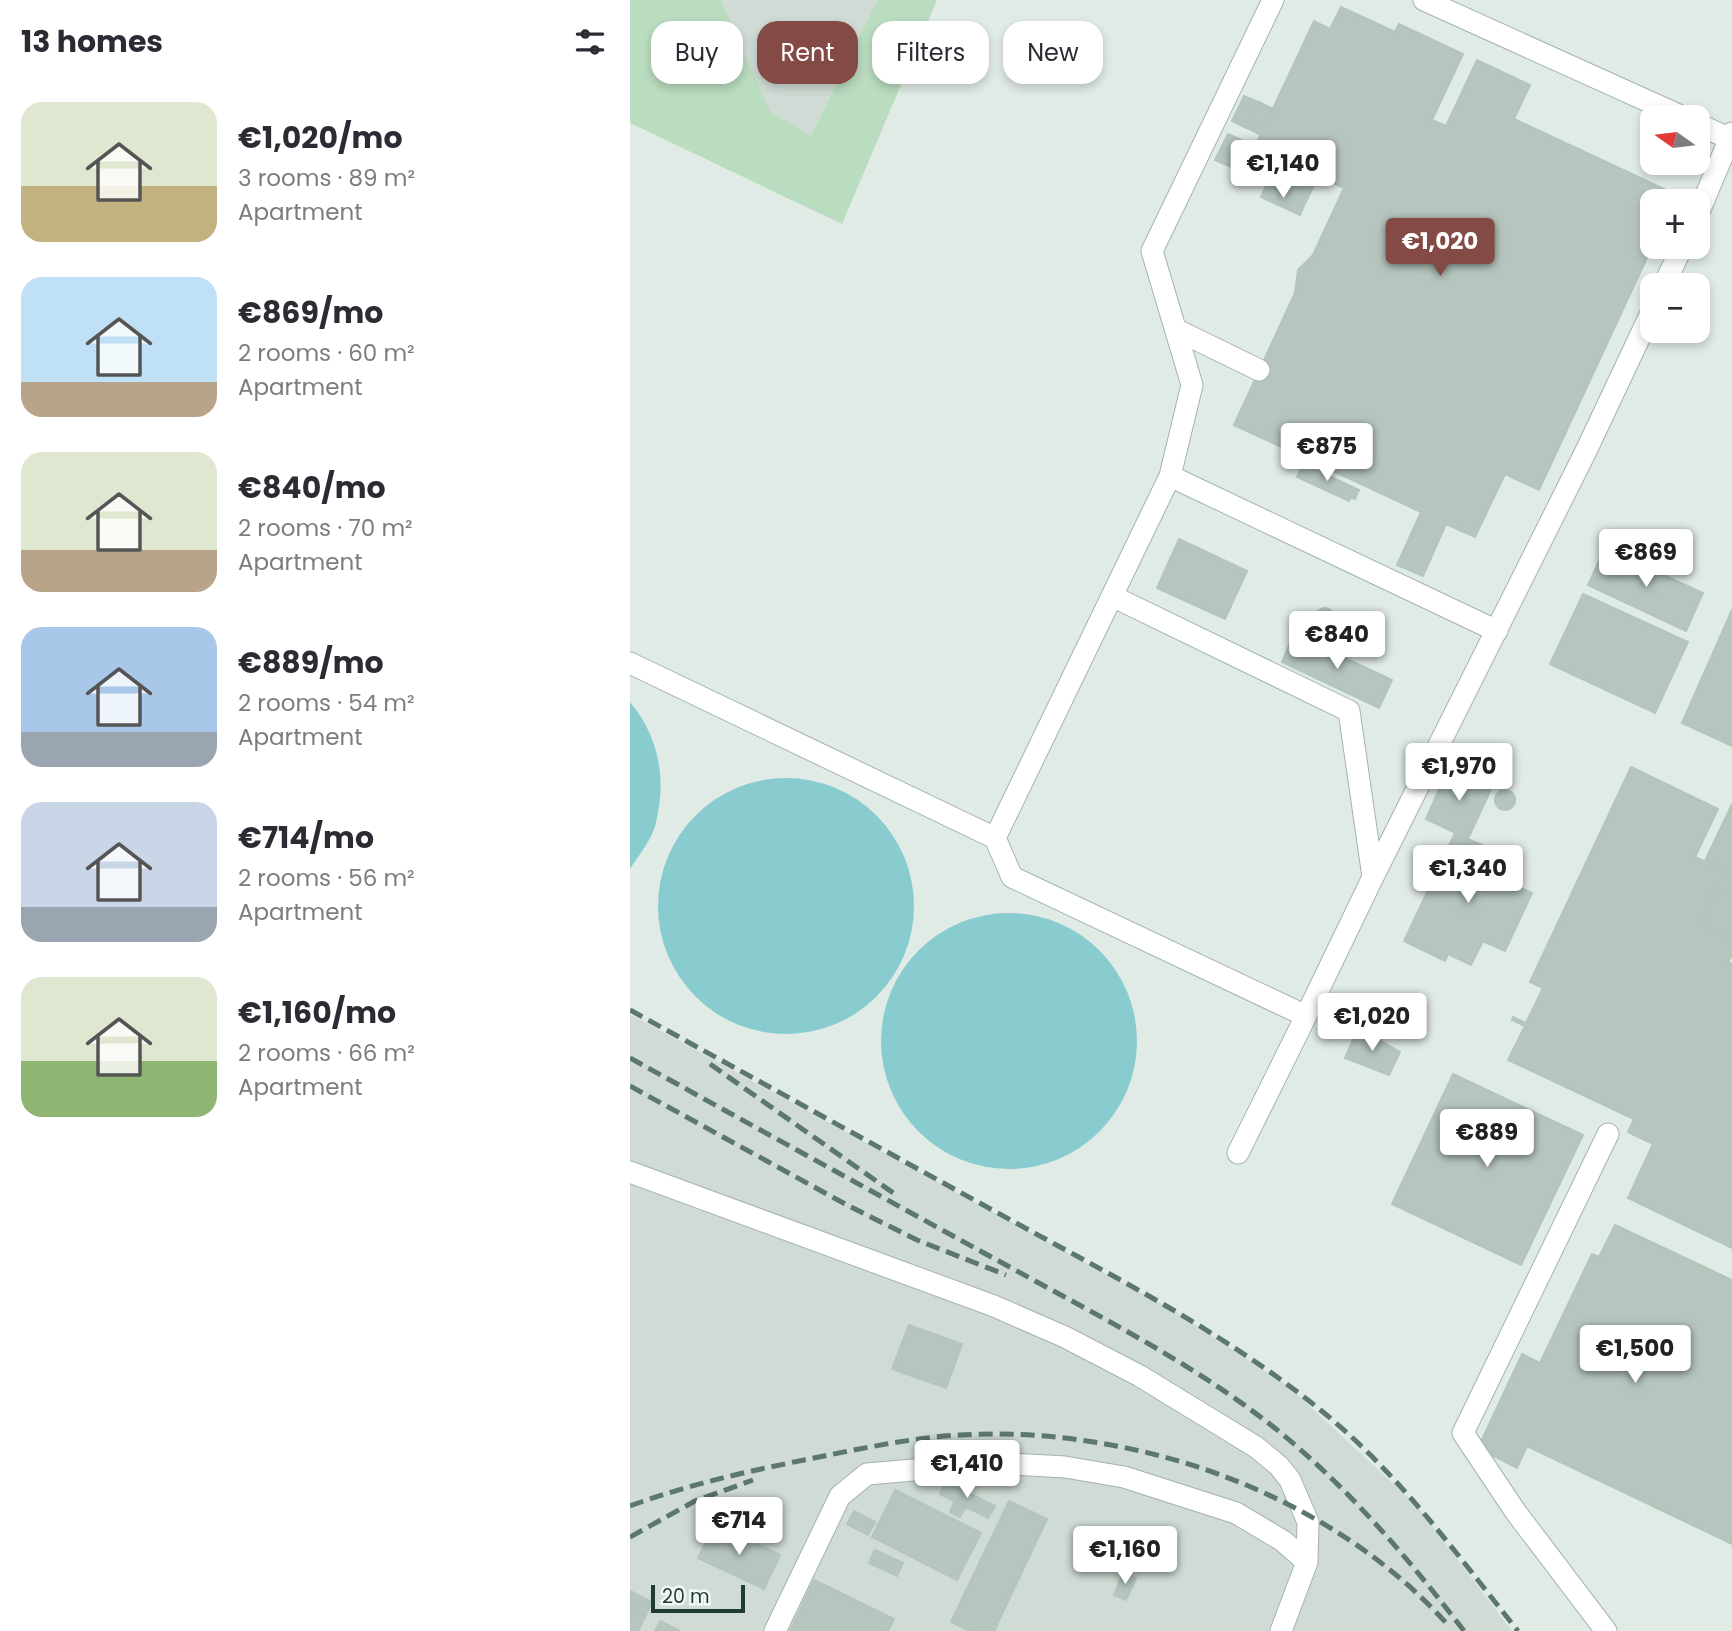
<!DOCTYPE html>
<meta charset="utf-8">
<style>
body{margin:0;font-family:Poppins,sans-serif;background:#f7f7f7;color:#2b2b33;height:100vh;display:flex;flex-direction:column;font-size:26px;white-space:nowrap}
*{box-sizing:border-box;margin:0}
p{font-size:23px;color:#7c7c81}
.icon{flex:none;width:38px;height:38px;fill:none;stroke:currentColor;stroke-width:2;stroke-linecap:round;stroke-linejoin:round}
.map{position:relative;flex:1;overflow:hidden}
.details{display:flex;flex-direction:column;background:#fff;width:630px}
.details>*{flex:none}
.banner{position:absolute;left:21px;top:21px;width:665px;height:63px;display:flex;gap:14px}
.needle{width:46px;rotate:284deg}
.fabs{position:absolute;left:1010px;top:105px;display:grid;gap:14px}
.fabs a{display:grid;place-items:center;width:70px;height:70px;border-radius:14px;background:#fff;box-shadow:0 4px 10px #0003;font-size:35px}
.scale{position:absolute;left:21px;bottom:18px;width:94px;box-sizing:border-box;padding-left:7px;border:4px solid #213b32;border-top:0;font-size:19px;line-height:24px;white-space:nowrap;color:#213b32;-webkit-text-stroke:5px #f1f8f4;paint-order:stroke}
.price{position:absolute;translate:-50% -60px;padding:0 16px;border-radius:7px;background:#fff;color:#222;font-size:23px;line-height:46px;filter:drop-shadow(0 2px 4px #0008)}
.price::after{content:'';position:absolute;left:50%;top:42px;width:21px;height:16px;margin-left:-10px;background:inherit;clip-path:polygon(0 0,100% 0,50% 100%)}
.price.on{background:#844a45;color:#fff}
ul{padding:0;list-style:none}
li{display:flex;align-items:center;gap:21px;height:175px;padding:0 21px}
li span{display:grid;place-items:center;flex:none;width:196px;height:140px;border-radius:21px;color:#555}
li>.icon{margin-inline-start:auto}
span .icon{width:84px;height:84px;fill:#fffc;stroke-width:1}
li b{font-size:30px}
h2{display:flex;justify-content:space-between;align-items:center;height:84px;padding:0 21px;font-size:30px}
.pill{padding:0 24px;border-radius:21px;background:#fff;box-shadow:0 4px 10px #0003;font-size:24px;line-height:63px}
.pill.on{background:#844a45;color:#fff}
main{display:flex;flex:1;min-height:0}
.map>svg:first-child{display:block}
.built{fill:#cfdbd4}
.green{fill:#badcbf}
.water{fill:#89ccd0}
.building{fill:#b6c6be;stroke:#b3c5bc;stroke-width:2}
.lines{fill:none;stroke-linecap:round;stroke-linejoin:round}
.minor-casing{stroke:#a4b3ac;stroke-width:23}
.minor{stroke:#fff;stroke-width:21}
.rail{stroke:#5c776d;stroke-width:5;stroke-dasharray:14 7;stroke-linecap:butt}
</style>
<main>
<section class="details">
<h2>13 homes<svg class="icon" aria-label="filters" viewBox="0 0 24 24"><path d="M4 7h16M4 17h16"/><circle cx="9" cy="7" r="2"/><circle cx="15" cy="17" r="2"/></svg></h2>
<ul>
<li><span style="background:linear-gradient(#dfe7d0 60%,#c2b280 0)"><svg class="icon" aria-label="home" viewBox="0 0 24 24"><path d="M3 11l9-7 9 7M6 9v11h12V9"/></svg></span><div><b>€1,020/mo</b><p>3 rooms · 89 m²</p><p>Apartment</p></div></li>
<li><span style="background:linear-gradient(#bfe0f5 75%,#b9a48a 0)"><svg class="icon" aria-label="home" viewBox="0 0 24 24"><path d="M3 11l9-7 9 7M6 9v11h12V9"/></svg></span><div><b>€869/mo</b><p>2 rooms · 60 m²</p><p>Apartment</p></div></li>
<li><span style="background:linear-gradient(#dfe7d0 70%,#b9a48a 0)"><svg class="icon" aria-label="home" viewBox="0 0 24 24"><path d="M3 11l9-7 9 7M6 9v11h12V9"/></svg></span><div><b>€840/mo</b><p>2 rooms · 70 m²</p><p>Apartment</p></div></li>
<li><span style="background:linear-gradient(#a9c7e8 75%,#9aa5b1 0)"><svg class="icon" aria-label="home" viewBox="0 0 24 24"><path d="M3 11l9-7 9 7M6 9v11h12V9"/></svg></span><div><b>€889/mo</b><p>2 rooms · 54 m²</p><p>Apartment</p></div></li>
<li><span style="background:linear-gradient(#c9d6e8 75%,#9aa5b1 0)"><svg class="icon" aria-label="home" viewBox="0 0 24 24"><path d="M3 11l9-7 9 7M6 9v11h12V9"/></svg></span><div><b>€714/mo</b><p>2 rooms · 56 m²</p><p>Apartment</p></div></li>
<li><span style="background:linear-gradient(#dfe7d0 60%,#8fb573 0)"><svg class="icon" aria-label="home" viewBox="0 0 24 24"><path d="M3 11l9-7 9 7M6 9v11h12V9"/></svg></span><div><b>€1,160/mo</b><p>2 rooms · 66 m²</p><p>Apartment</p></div></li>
</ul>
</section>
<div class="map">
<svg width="1102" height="1631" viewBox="0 0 1102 1631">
<rect width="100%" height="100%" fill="#e1ebe5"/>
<path class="built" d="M91 0H247L181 136 140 111Z
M0 1014 544 1311 658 1386 786 1505 882 1631H0Z"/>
<path class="green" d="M0 0H91L140 111 181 136 247 0H307L212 224 0 123Z"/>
<path class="water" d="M0 702C30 738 37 781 25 826 21 841 8 856 0 869Z
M28 906a128 128 0 1 1 256 0a128 128 0 1 1-256 0Z
M251 1041a128 128 0 1 1 256 0a128 128 0 1 1-256 0Z"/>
<path class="building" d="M711 7 765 32 769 24 833 54 802 120 816 126 847 60 900 85 884 119 1047 195 1044 201H1022V247L909 490 875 474 845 537 816 524 793 576 767 565 791 512 604 425 665 293 668 270 683 255 714 188 625 147 684 21 700 29Z
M614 96 628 102 616 128 602 121Z
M629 102 641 108 629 134 617 128Z
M598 134 611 140 599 166 585 160Z
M611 140 688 176 676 202 599 166Z
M637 184 675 203 670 215 631 197Z
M673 464 729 490 725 499 721 497 719 501 667 477Z
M549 539 617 571 595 619 527 588Z
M975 548 1073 593 1056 631 958 585Z
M953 594 1058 642 1025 713 920 664Z
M686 617a9 9 0 1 1 18 0a9 9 0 1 1-18 0Z
M1102 610V746L1052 723Z
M704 625a9 9 0 1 1 18 0a9 9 0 1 1-18 0Z
M664 634 762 680 749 708 652 662Z
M819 767 862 787 838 839 796 819Z
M1001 767 1088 809 1065 857 1102 874V895L1086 887 1070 923 1102 939V955L1098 962 1102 964V1248L998 1198 1023 1144 998 1132 1004 1119 878 1060 895 1026 882 1020 883 1017 896 1023 913 988 900 982Z
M865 800a10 10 0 1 1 20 0a10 10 0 1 1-20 0Z
M1102 804V874L1075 861Z
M825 833 858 848 854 854 886 869 880 883 902 893 875 951 853 941 841 965 818 954 815 961 774 941Z
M1086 887 1102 895V939L1070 923Z
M728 1028 770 1052 759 1075 715 1058Z
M823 1074 953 1135 891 1265 762 1204Z
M985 1225 1102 1280V1544L897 1446 887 1468 848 1448 892 1354 910 1363 962 1254 969 1257Z
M279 1325 332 1344 316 1388 262 1369Z
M316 1482 365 1506 358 1518 310 1494Z
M265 1490 351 1533 327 1580 242 1537Z
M379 1501 417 1519 364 1631H340L321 1622Z
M324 1502 335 1508 330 1517 320 1512Z
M224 1511 245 1522 238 1535 217 1524Z
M85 1524 150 1555 134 1589 68 1558Z
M245 1550 273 1563 267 1576 239 1563Z
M493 1573 506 1578 496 1600 484 1595Z
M184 1580 264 1619 258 1631H160Z
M0 1591 22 1602 16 1615 0 1607Z
M0 1607 16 1615 8 1631H0Z
M30 1621 50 1631H25Z"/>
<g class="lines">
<g class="minor-casing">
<path id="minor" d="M794 0 1053 117
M1068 124 1100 139
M1068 214 1102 133
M1034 285 1052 247
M547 330 629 370
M540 476 867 631
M482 596 719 711 743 877 956 451 1022 311
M0 663 365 838 382 877 676 1016 743 877
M365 838 540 476 562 385 522 251 643 0
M608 1153 676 1016
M0 1172 364 1306 435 1337 510 1376 626 1447 649 1466 660 1480 678 1522 677 1562 651 1631
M145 1631 210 1496 237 1474 365 1463 435 1467 494 1477 606 1513 653 1541 677 1562
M976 1631 885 1511 833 1433 978 1134"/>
</g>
<use href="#minor" class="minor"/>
<path class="rail" d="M0 1010C129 1081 257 1152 386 1223 494 1282 604 1338 699 1417 773 1479 828 1556 888 1631
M0 1058C125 1127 250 1196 376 1265 470 1317 567 1365 651 1433 721 1491 779 1559 834 1631
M80 1064 269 1197
M0 1086 217 1205 287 1240 376 1275
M0 1506C57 1485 114 1472 174 1460 225 1450 277 1438 330 1435 505 1425 700 1493 818 1625
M0 1537 65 1501 123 1480"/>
</g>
</svg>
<div class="fabs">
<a><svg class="needle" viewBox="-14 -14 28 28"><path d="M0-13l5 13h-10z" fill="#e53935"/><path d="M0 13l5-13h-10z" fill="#7c7c81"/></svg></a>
<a>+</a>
<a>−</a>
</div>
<div class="scale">20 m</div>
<b class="price" style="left:653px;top:200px">€1,140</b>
<b class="price on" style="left:810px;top:278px">€1,020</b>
<b class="price" style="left:697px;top:483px">€875</b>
<b class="price" style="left:1016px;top:589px">€869</b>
<b class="price" style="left:707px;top:671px">€840</b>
<b class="price" style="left:829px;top:803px">€1,970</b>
<b class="price" style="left:838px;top:905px">€1,340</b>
<b class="price" style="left:742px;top:1053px">€1,020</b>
<b class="price" style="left:857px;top:1169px">€889</b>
<b class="price" style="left:1005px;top:1385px">€1,500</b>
<b class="price" style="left:337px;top:1500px">€1,410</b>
<b class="price" style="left:109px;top:1557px">€714</b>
<b class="price" style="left:495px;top:1586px">€1,160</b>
<div class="banner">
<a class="pill">Buy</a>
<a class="pill on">Rent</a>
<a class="pill">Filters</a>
<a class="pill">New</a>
</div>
</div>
</main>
